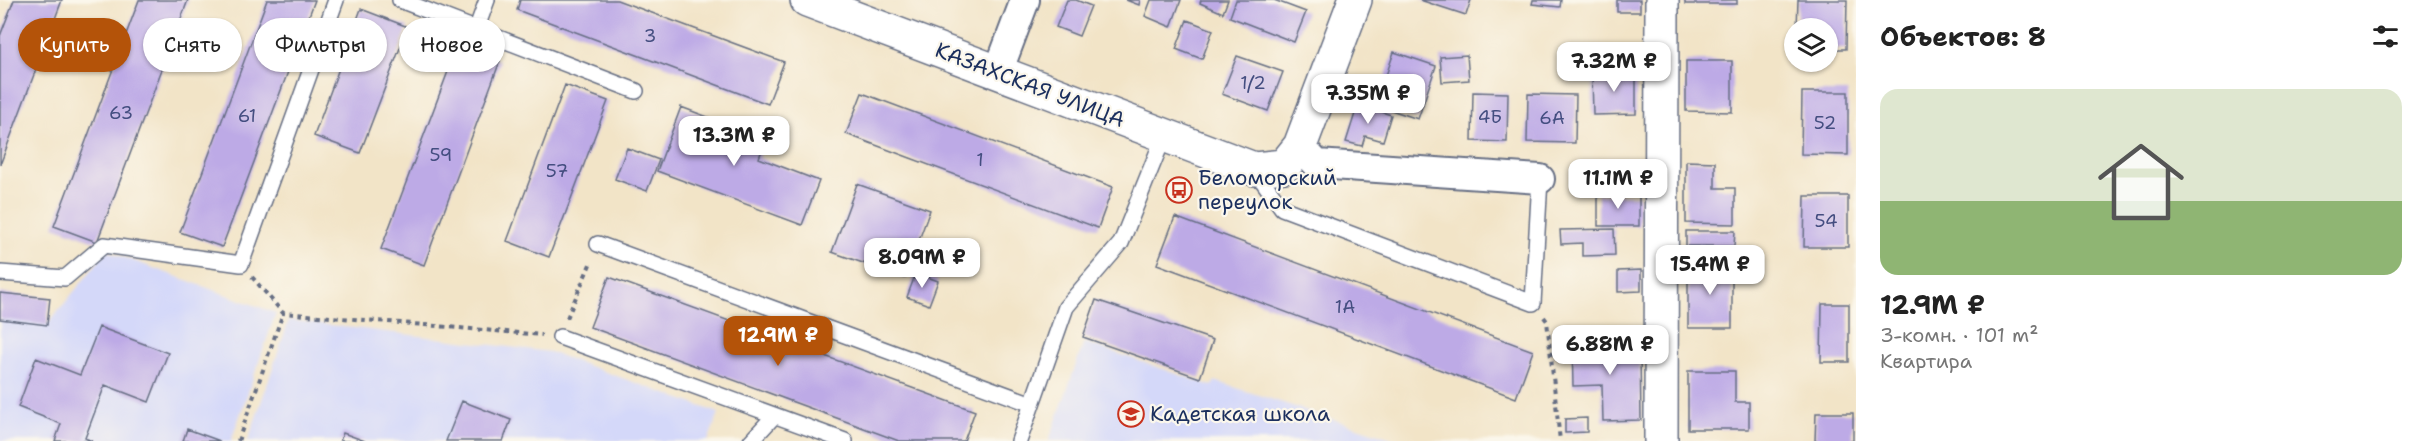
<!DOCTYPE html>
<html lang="ru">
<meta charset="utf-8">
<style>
body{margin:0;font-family:"Shantell Sans",sans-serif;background:#f2f2f2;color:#222;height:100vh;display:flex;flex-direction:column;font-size:22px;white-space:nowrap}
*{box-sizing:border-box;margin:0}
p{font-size:20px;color:#767676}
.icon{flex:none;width:33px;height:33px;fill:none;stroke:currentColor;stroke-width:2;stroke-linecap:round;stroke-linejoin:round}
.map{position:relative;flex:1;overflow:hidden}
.panel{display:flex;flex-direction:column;background:#fff;width:570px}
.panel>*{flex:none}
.top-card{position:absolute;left:18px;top:18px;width:570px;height:54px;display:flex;gap:12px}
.buttons{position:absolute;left:1784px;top:18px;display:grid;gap:12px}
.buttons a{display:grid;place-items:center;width:54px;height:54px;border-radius:50%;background:#fff;box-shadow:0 2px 4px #0004;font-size:30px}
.price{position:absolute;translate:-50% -51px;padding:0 14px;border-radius:12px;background:#fff;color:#222;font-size:20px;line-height:39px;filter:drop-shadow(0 2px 3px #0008)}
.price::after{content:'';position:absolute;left:50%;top:36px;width:18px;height:14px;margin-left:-9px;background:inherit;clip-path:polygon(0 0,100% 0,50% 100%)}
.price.active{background:#b45309;color:#fff}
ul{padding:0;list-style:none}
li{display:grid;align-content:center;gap:12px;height:318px;padding:0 24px}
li+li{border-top:2px solid #e0e0e0}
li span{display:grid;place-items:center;height:186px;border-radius:18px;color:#555}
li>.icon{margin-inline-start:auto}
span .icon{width:108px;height:108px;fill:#fffc;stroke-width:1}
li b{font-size:26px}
h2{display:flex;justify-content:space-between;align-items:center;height:72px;padding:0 24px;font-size:26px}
.tag{padding:0 21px;border-radius:27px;background:#fff;box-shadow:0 2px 4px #0004;font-size:21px;line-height:54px}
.tag.active{background:#b45309;color:#fff}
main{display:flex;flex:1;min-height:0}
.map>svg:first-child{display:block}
.built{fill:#d4d8f9}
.building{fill:#bdaae6}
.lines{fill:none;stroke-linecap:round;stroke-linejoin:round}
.lane-casing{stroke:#666e83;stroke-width:18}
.street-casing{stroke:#666e83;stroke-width:32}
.secondary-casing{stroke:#666e83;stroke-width:36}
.path{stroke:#666e83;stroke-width:4;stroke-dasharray:4.5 4.5;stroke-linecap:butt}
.lane{stroke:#fff;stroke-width:15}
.street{stroke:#fff;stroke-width:28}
.secondary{stroke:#fff;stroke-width:33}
.labels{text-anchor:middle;stroke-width:4.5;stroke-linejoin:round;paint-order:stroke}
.number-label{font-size:18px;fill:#444e80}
.street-label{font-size:21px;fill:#1b2f5e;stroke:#fbf7ec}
.poi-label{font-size:21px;fill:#1b2f5e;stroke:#fbf7ec;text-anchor:start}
</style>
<main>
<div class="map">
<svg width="1856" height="441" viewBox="0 0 1856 441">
<rect width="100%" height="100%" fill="#fbf7ec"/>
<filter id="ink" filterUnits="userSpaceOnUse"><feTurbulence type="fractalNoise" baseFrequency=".0167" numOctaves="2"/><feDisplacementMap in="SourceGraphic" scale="12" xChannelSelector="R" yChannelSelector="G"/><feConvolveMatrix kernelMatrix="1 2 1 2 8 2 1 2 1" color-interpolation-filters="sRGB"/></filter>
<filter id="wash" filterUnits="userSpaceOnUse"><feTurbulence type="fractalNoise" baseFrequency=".008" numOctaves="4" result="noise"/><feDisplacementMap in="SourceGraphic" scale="24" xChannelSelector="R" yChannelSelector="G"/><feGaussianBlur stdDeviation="1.35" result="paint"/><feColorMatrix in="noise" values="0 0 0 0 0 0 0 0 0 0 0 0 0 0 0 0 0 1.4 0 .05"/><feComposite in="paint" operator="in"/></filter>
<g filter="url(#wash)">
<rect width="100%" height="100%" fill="#f2e4c7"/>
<path class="built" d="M107 251 276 313 231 441H0V319L47 325Z
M289 320 550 352 719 413 708 441H248Z
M1084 342 1212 386 1215 381 1400 441H1049Z"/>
<g id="blocks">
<path class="building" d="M14 0H62L0 165V36Z
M139 0H188L97 242 54 226Z
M267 0H315L222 247 180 232Z
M520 0H617L784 62 768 104 517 10Z
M1067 0H1076L1091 6 1079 36 1056 27Z
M1126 0H1140L1139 5Z
M1151 0H1181L1171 27 1145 16Z
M1201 0H1228L1223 13 1200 3Z
M1236 0H1274L1306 12 1294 42 1230 17Z
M1420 0H1471L1466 15Z
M1533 0H1561L1560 7 1532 4Z
M1617 0H1640V12H1617Z
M1685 0H1737V4H1685Z
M1798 0H1847L1846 49H1827V28H1797Z
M361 9 408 27 360 153 314 136Z
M1187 20 1213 30 1202 59 1176 49Z
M458 45 500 61 424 265 381 249Z
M1394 52 1436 66 1418 119 1376 105Z
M1467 55 1469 80 1442 82 1440 57Z
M1237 56 1283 72 1268 111 1222 94Z
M1686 61H1732V112L1686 111Z
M1592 72H1636V114L1593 115Z
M565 85 608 101 549 257 507 241Z
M1473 92 1508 93 1507 142 1472 141Z
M1802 92H1848V155L1801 154Z
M862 93 1113 187 1098 228 846 134Z
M1528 94 1576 95 1575 143 1527 142Z
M1358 104 1391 115 1383 141 1365 136 1362 146 1346 142Z
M681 107 766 139 759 158 819 181 802 225 657 171Z
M627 148 659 160 647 191 615 179Z
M1686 161 1715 162V188H1735V224L1686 223Z
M857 184 930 210 905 278 832 252Z
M1598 195H1639V226H1598Z
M1805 196H1848V247H1804Z
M1175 217 1533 351 1516 398 1157 264Z
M1614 229 1615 255 1582 256V243L1561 244 1560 230Z
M1686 231H1735L1734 246H1686Z
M1688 265H1732V328H1688Z
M1641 270V291L1618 292V271Z
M916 273 938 281 929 305 907 297Z
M609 277 975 411 964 441H899L590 327Z
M0 293 50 298 47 325 0 319Z
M1096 300 1213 340 1200 378 1083 337Z
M1822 304H1849V362H1821Z
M99 327 168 353 149 402 105 385 85 438 92 441H55L61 424 18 407 36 358 80 375Z
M1617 338V351H1640L1641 420 1603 421 1602 385 1573 386 1572 339Z
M1688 371H1735V402H1749V429H1688Z
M462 401 511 420 503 441H446Z
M1816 413H1853V441H1815Z
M1587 418V432L1565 433V419Z
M187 429 220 441H183Z
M343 433 365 441H340Z"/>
</g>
</g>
<g filter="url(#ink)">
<use href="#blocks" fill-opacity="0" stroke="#666e83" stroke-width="1.5"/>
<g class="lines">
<g class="lane-casing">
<path id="lane" d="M400 0 636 91
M476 30 487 0
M1254 169 1282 208 1533 303 1540 179
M598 244 1032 404
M0 273 65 278 104 245 241 264 336 0
M560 337 845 441
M751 441 774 416
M1019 441 1066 307 1121 243 1164 136"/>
</g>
<g class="street-casing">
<path id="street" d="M998 72 1025 0
M1300 146 1317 164 1540 179"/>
</g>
<g class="secondary-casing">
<path id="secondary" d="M807 0 1254 169 1284 166 1300 146 1355 0
M1661 441 1662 0"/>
</g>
<path class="path" d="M252 277 283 313 542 335
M1544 317 1547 321 1560 441
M567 318 591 262
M238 441 283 313"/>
<use href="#lane" class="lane"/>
<use href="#street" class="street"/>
<use href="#secondary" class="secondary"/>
</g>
</g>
<defs>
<g id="bus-ring" transform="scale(1.35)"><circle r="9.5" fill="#fbf7ec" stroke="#c8321e" stroke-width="1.5"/><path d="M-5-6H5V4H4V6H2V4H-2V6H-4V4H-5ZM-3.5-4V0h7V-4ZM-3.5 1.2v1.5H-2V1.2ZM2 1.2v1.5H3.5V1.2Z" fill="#c8321e"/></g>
<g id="school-ring" transform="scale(1.35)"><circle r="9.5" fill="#fbf7ec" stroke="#c8321e" stroke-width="1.5"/><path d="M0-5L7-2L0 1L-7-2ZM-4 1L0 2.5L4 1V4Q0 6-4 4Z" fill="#c8321e"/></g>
</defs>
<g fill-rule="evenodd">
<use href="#bus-ring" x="1179" y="190"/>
<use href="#school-ring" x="1131" y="414"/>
</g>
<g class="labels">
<g class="number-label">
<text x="650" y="42">3</text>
<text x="1253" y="89">1/2</text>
<text x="121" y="119">63</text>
<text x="247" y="122">61</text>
<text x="1490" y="123">4Б</text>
<text x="1552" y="124">6А</text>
<text x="1825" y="129">52</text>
<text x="441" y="161">59</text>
<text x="980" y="166">1</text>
<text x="557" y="177">57</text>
<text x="1826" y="227">54</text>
<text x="1345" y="313">1А</text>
</g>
<g class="street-label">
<text transform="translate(1030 85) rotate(21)" y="7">КАЗАХСКАЯ УЛИЦА</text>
</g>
<g class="poi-label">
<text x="1198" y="185">Беломорский<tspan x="1198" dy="24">переулок</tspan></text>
<text x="1150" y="421">Кадетская школа</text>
</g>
</g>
</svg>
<div class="buttons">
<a><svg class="icon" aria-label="layers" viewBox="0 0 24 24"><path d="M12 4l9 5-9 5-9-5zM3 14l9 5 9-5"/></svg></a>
</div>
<b class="price" style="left:1614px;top:93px">7.32M ₽</b>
<b class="price" style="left:1368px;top:125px">7.35M ₽</b>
<b class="price" style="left:734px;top:167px">13.3M ₽</b>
<b class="price" style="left:1618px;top:210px">11.1M ₽</b>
<b class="price" style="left:922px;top:289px">8.09M ₽</b>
<b class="price" style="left:1710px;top:296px">15.4M ₽</b>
<b class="price active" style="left:778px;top:367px">12.9M ₽</b>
<b class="price" style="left:1610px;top:376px">6.88M ₽</b>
<div class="top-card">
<a class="tag active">Купить</a>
<a class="tag">Снять</a>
<a class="tag">Фильтры</a>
<a class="tag">Новое</a>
</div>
</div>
<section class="panel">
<h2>Объектов: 8<svg class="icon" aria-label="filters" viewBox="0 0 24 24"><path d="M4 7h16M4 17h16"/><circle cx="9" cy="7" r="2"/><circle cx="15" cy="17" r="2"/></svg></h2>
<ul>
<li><span style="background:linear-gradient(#dfe7d0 60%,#8fb573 0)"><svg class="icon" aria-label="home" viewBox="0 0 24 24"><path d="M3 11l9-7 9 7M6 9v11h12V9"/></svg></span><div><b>12.9M ₽</b><p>3-комн. · 101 m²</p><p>Квартира</p></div></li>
</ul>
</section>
</main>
